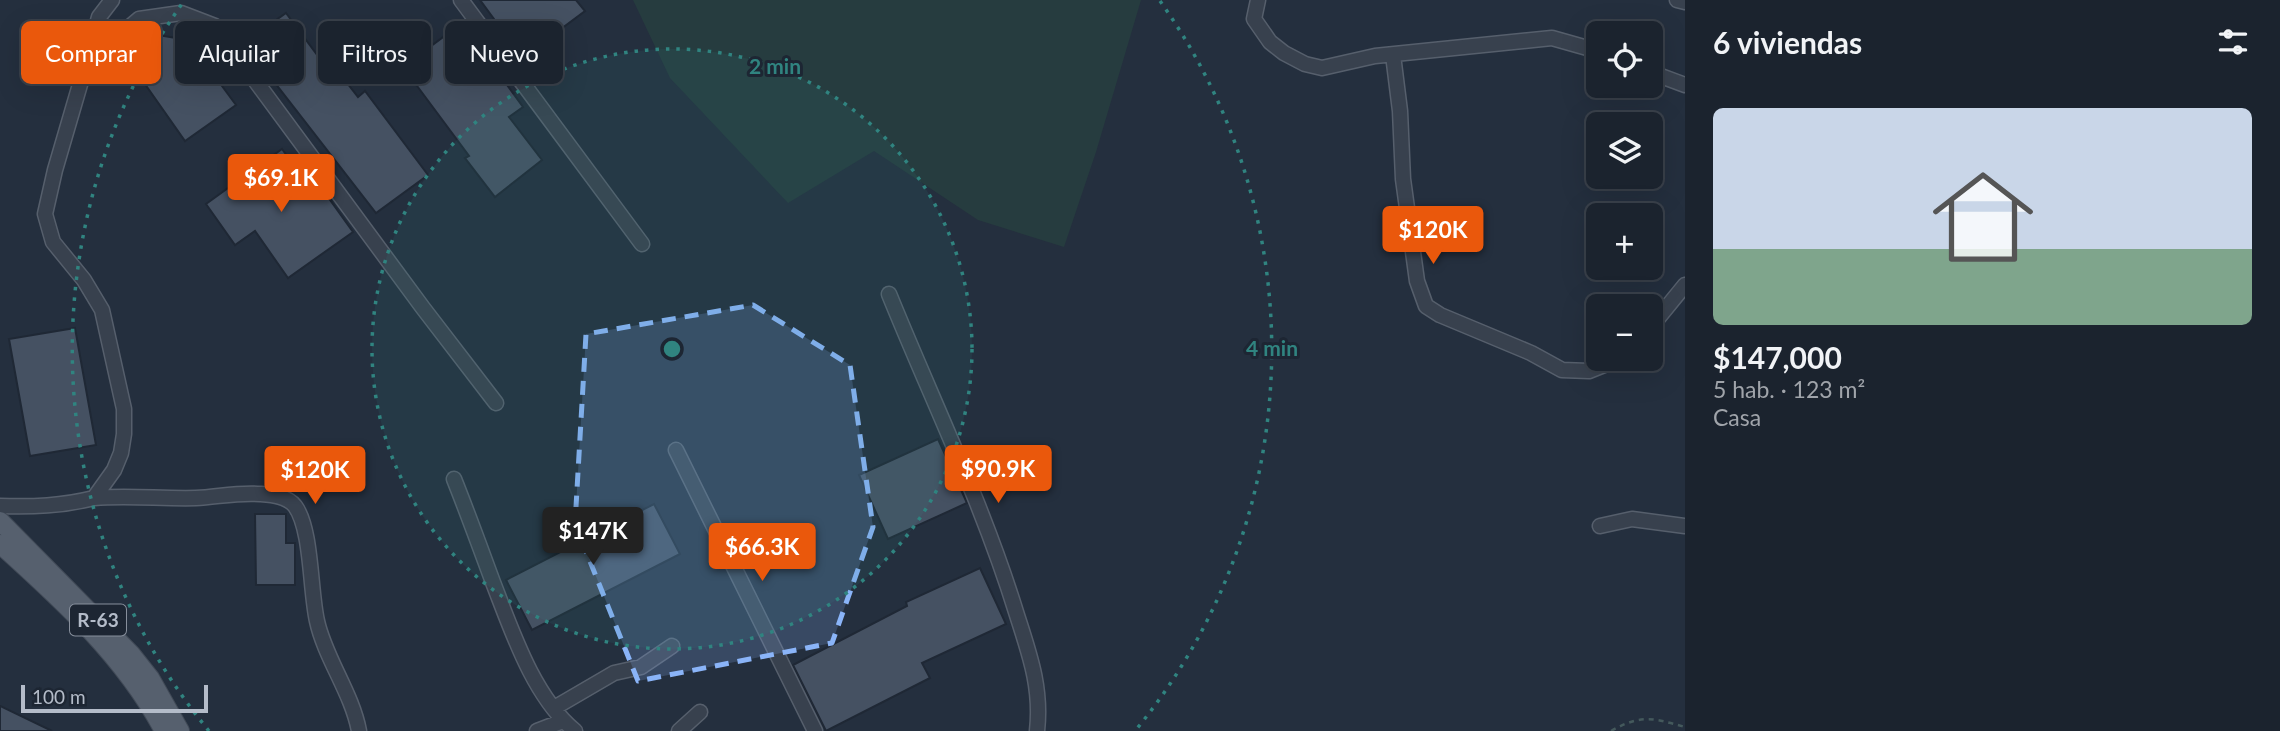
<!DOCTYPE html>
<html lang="es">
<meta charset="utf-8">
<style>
body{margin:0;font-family:Lato,sans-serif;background:#282f3a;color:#f1f3f6;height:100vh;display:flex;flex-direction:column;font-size:26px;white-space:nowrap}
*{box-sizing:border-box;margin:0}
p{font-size:23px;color:#a0a4aa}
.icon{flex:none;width:38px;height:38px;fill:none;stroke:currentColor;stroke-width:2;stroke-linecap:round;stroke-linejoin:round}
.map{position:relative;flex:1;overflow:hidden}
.drawer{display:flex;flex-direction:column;background:#1b232e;width:595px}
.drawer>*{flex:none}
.banner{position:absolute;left:21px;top:21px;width:665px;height:63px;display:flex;gap:14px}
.fabs{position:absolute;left:1586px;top:21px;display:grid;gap:14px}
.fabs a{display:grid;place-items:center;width:77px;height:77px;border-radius:10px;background:#1b232e;box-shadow:0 7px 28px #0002,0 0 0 2px #39404a;font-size:35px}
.scale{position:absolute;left:21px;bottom:18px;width:187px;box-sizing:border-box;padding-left:7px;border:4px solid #b4bcc9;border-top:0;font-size:19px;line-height:24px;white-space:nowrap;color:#b4bcc9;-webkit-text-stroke:5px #1d2633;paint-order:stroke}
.price{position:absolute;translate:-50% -60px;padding:0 16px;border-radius:7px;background:#ea580c;color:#fff;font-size:23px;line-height:46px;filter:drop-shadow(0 2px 4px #0008)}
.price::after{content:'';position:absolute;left:50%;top:42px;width:21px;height:16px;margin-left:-10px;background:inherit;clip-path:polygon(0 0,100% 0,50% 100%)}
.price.selected{background:#222;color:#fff}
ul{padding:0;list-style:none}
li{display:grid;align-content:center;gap:14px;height:371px;padding:0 28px}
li+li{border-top:2px solid #39404a}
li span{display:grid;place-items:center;height:217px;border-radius:10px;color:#555}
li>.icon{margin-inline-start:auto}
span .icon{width:126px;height:126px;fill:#fffc;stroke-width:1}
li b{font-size:30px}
h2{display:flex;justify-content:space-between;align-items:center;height:84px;padding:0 28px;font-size:30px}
.chip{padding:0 24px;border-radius:10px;background:#1b232e;box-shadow:0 7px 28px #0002,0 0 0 2px #39404a;font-size:24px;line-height:63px}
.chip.selected{background:#ea580c;color:#fff}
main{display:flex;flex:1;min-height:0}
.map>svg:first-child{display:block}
.green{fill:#263c3f}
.building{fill:#455162;stroke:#1f2835;stroke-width:2}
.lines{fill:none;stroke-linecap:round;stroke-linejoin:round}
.minor-casing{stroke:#565f6c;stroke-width:17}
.major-casing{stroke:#414a57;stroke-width:20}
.path{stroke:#44595c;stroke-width:2.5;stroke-dasharray:5 5;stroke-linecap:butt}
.minor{stroke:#38414e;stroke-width:14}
.major{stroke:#56606e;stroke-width:18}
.marked{fill:#8ab4f8;fill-opacity:0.2;stroke:#8ab4f8;stroke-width:5;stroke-dasharray:14 9;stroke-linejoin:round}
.ring{fill:none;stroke:#308480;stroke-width:3.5;stroke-dasharray:3.5 7}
.labels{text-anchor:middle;stroke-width:6;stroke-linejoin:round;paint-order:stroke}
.shield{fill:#1d2633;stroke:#878f9c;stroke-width:2}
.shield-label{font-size:19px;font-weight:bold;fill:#b4bcc9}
.centre{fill:#308480;stroke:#1d2633;stroke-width:3.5}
.ring-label{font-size:21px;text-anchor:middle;font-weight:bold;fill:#308480;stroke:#1d2633;stroke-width:6;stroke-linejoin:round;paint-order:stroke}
</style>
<main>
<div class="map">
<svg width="1685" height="731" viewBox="0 0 1685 731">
<rect width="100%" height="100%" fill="#242f3e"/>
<path class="green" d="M633 0H1141L1096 152 1064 247 978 220 874 151 788 203 670 78Z"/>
<path class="building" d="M480 0H576L585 11 518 61 490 22 494 19Z
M286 13 318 56 323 52 358 97 365 91 428 175 376 213 244 43Z
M450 32 474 65 486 56 523 107 509 117 542 160 495 197 465 158 469 156 403 67Z
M158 35 188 40 236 105 185 141 126 57Z
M282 149 318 198 325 193 353 232 288 278 255 231 235 245 206 204Z
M75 328 96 445 30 456 9 339Z
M938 439 967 503 888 539 859 475Z
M654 504 680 554 532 630 506 580Z
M255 514H286V543H295V585H256Z
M980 568 1006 624 922 663 930 678 826 731 793 665 907 606 906 602Z
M0 706 52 731H0Z"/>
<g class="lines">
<g class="minor-casing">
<path id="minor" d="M461 0 642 244
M1258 0 1254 19 1270 42 1284 53 1305 64 1322 68 1375 56 1552 38 1598 51
M1677 0 1685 2
M1393 55 1400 111 1403 179 1417 281 1426 306 1440 315 1531 353 1562 370 1589 371 1619 359
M86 64 99 17 112 0
M1650 72 1685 85
M889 294C932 400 982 502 1016 612 1029 653 1042 687 1037 731
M1650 328 1685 285
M676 450 815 731
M454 479C468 514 481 550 494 585 513 634 534 697 575 731
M94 498C128 495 162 499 196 498 217 497 239 492 260 494 272 495 287 496 295 506 312 529 310 591 317 621 325 658 352 693 359 731
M0 506C33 507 62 506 94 498L114 470 121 453 124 434V409L102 310 84 280 53 242 45 214 55 170 86 64 139 19 181 13 215 26 423 308 496 403
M1600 526 1632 519 1685 526
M554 708 614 673 641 667 672 646
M537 731 563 721
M679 731 700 712"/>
</g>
<g class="major-casing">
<path id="major" d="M0 521 131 654 150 678 180 731
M0 544C61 599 125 657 164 731"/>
</g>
<path class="path" d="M1611 731C1641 714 1653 718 1685 727"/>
<use href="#minor" class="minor"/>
<use href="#major" class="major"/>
</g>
<path class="marked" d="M753 305 850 365 873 527 832 643 638 681 575 524 586 334Z"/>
<circle cx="672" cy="349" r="300" fill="#308480" fill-opacity=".12"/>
<g class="ring">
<circle cx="672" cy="349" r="300"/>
<path d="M209 731A600 600 0 0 1 184 1M1160 1A600 600 0 0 1 1135 731"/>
</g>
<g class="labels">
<rect class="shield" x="70" y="604.5" width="56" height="31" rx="5"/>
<g class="shield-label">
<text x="98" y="627">R-63</text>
</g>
</g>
<circle cx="672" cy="349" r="10" class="centre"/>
<g class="ring-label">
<text x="775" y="74">2 min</text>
<text x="1272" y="356">4 min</text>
</g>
</svg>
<div class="fabs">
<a><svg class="icon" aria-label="locate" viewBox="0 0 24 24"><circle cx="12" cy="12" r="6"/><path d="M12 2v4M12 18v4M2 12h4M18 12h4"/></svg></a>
<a><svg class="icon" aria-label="layers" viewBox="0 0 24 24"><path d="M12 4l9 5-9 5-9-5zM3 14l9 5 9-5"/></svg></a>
<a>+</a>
<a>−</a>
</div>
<div class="scale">100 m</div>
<b class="price" style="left:281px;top:214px">$69.1K</b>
<b class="price" style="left:1433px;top:266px">$120K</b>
<b class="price" style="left:998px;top:505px">$90.9K</b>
<b class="price" style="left:315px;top:506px">$120K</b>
<b class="price selected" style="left:593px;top:567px">$147K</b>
<b class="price" style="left:762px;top:583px">$66.3K</b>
<div class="banner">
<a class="chip selected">Comprar</a>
<a class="chip">Alquilar</a>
<a class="chip">Filtros</a>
<a class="chip">Nuevo</a>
</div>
</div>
<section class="drawer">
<h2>6 viviendas<svg class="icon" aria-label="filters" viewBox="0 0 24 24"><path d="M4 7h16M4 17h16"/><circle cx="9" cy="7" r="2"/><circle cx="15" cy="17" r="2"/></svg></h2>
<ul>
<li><span style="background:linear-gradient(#c9d6e8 65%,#7fa58c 0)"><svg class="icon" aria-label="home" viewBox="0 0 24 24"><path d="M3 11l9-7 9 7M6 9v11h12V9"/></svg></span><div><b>$147,000</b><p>5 hab. · 123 m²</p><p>Casa</p></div></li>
</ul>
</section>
</main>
